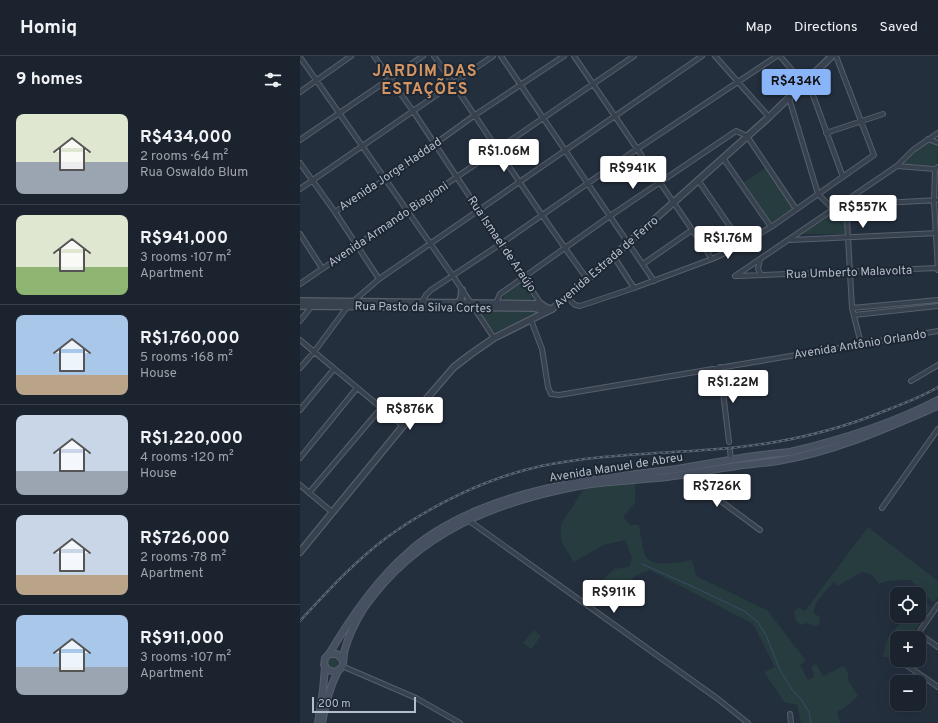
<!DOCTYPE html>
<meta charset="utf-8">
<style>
body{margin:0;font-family:Overpass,sans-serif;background:#242b36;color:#f1f3f6;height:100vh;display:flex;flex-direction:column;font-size:15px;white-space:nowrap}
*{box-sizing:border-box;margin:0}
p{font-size:13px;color:#a0a4aa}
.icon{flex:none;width:22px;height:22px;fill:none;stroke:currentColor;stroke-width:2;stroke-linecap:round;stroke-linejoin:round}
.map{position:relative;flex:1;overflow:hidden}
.panel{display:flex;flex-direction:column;background:#1b232e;width:300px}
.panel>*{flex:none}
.buttons{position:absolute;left:590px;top:531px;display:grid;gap:8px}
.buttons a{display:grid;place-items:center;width:36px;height:36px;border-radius:8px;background:#1b232e;box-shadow:0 4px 16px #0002,0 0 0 1px #39404a;font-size:20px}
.scale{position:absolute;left:12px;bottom:10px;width:104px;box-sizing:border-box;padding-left:4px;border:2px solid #b4bcc9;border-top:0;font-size:11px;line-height:14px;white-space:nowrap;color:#b4bcc9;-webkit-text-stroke:3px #1d2633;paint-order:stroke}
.price{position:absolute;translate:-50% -34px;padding:0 9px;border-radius:4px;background:#fff;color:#222;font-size:13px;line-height:26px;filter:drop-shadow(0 1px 2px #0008)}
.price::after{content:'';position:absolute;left:50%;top:24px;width:12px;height:9px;margin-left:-6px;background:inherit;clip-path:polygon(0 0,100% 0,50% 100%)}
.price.selected{background:#8ab4f8;color:#111}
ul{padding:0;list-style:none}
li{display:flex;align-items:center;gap:12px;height:100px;padding:0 16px}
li+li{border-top:1px solid #39404a}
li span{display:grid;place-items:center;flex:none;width:112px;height:80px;border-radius:8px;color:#555}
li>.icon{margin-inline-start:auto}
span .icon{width:48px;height:48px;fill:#fffc;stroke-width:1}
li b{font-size:17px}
h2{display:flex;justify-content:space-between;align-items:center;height:48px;padding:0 16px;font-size:17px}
header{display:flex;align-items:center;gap:24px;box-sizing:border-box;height:56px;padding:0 20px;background:#1b232e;border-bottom:1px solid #39404a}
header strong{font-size:19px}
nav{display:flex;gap:22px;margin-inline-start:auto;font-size:14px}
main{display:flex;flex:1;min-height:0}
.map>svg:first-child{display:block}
.green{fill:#263c3f}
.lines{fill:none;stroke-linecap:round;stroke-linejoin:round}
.stream{stroke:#394c67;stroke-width:1}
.minor-casing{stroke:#565f6c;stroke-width:6}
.tertiary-casing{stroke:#565f6c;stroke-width:8}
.secondary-casing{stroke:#565f6c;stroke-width:8}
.minor{stroke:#38414e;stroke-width:4}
.tertiary{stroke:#38414e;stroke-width:5.5}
.secondary{stroke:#465061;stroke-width:6}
.rail-casing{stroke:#5a6575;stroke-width:2.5}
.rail{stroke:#1d2633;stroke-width:1;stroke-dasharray:3;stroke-linecap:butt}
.labels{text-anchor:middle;stroke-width:4;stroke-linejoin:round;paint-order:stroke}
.street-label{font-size:12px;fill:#b4bcc9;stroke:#1d2633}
.district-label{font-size:16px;font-weight:bold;letter-spacing:1px;fill:#d59563;stroke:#1d2633}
</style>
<header>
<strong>Homiq</strong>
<nav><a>Map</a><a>Directions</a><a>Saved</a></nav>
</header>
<main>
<section class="panel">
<h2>9 homes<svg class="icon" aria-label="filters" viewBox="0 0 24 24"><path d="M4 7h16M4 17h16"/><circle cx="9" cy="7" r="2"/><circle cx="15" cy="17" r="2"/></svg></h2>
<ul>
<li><span style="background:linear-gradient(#dfe7d0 60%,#9aa5b1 0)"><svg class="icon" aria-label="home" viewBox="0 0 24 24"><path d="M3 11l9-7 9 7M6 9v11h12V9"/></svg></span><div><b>R$434,000</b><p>2 rooms · 64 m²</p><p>Rua Oswaldo Blum</p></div></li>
<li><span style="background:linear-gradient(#dfe7d0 65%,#8fb573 0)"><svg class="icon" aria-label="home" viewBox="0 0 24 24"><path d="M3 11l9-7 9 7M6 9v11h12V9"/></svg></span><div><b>R$941,000</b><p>3 rooms · 107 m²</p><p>Apartment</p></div></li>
<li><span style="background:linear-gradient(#a9c7e8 75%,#b9a48a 0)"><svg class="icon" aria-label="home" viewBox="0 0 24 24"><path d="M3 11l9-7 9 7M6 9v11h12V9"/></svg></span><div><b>R$1,760,000</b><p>5 rooms · 168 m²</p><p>House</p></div></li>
<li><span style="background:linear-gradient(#c9d6e8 70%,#9aa5b1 0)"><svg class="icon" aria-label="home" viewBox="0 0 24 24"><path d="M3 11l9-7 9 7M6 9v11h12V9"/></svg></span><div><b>R$1,220,000</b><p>4 rooms · 120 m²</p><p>House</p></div></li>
<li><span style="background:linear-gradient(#c9d6e8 75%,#b9a48a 0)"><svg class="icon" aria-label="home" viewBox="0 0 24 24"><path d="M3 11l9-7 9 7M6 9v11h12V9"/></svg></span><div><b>R$726,000</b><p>2 rooms · 78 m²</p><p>Apartment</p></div></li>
<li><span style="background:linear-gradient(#a9c7e8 65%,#9aa5b1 0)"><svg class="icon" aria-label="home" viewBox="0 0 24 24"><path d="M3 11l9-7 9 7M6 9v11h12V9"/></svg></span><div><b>R$911,000</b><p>3 rooms · 107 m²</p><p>Apartment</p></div></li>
</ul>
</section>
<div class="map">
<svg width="638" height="667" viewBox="0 0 638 667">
<rect width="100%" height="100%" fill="#242f3e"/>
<path class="green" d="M630 87 638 91 637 109 602 108 615 94Z
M467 111 493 152 472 166 470 165 444 126Z
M543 151 546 178H501Z
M221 226C228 229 235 239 230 246H205L203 245C203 235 213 229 221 226Z
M182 254 239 255 238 257 195 276 180 257Z
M335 427V447L323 461 330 469H339C340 476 343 495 346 501 353 512 381 506 392 504L396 520 468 555 506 605 500 609 508 624 514 621V619L511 611 516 608 523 620 544 610 548 618V624L558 640 548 649 537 656 540 667H501L497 649 484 646 464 616 475 611 453 568 350 514 335 520 319 537 301 525 314 513 329 511 332 501 325 484 304 489 274 506 261 485V468L284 433Z
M568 471 638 525V541L635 545H631L628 541V539L610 524 587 525 579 528 572 519 562 516 537 530 534 526C526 535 513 545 514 558L519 560 520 565 518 569 514 570 507 567 501 569 496 565 494 557 496 553 500 552 505 555Z
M627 548 631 552 609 582H597L596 601H583C586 582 590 576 605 564H610L614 560H619C619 553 620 550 627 548Z
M234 574 241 580 231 593 223 587Z
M36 600C41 604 41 608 37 613L26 611 28 601Z"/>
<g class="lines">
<path class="stream" d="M342 508 396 532 444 555 457 565 466 579 480 614 493 635 501 643 509 656 511 667"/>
<g class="minor-casing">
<path id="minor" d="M74 0 113 55 241 248
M134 0C186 74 234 151 288 224
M201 0 354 225
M274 0 412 203
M415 0 469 61
M480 0 503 27
M0 1 153 220 194 282
M507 23 543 121
M0 36 51 0
M489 42 518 138 534 154
M526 77 583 58
M628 83 638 87
M0 84 123 0
M423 102 471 171
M0 107 35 156 79 223
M597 110 635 113 638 111
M635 113 634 146 638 214
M398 124 442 188
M0 133 193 0
M546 146 552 252 561 288
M547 149 638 144
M35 156 86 123 175 59 264 0
M0 178 22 212
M491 184 638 177
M314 201 334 232
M460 203 458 213 461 219
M343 208 392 174
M435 220 597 110 613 94 638 77
M437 220 638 212
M0 228 334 0
M267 241 275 249 280 250 334 232 412 203 432 194 471 171 574 99 536 0
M122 246 126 239 131 234 202 187 337 93 477 0
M196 247 200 238 310 160 436 75 447 80 496 153
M552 252 638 244
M554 259 638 250
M231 264 242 293 248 331 251 338 259 339 638 275
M0 265 11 251
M0 284 103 370
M420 311 429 386
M0 312 14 296 48 250 79 223 402 0
M611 325 638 309
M0 354 34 313
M430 395 431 403
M0 402 57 332
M384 418 460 474
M0 429 32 456
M9 437 81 352
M582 452 638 373
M168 464 418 643 448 667
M618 577 638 591
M615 582 638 549
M599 604 638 631
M42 610 116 642 160 667
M490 658 491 667"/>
</g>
<g class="tertiary-casing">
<path id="tertiary" d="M0 245 241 248 247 252 252 253
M158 247 161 243 162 234
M0 250 234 252 242 254 244 257
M0 496 103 370 154 311 171 298 194 282 252 253 279 231 469 61 532 0"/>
</g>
<g class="secondary-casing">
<path id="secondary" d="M29 598H37L42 603
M38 614 35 616 28 614 24 609 25 602 29 598C52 560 77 523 111 494 130 477 153 465 176 455 242 427 307 422 377 413 395 410 412 407 430 404 450 400 470 398 490 396 541 384 592 368 638 344
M18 667 23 634 25 612
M22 667C25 650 29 633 37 617 38 615 40 613 42 611 44 607 43 598 45 593 49 578 56 565 64 552 117 476 196 445 284 429 311 425 339 424 367 421 390 418 414 413 437 410 451 408 465 407 478 405 534 396 587 372 638 350"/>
</g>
<use href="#minor" class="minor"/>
<use href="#tertiary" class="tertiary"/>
<use href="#secondary" class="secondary"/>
<g class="rail-casing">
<path id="rail" d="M0 565C27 536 54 506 86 482 131 449 187 422 241 410 303 397 367 398 430 392 484 387 536 375 587 354 604 347 622 341 638 331"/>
</g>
<use href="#rail" class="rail"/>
</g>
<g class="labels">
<g class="street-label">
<text transform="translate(90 118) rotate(-34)" y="4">Avenida Jorge Haddad</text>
<text transform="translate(88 168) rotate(-34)" y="4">Avenida Armando Biagioni</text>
<text transform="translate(202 188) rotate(56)" y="4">Rua Ismael de Araújo</text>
<text transform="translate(306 206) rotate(-41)" y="4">Avenida Estrada de Ferro</text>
<text transform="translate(549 216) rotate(-2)" y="4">Rua Umberto Malavolta</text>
<text transform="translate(123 251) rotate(1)" y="4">Rua Pasto da Silva Cortes</text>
<text transform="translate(560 288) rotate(-9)" y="4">Avenida Antônio Orlando</text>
<text transform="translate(316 411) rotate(-9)" y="4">Avenida Manuel de Abreu</text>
</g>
<g class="district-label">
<text x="125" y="20">JARDIM DAS<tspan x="125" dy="18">ESTAÇÕES</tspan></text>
</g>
</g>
</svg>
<div class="buttons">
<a><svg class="icon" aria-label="locate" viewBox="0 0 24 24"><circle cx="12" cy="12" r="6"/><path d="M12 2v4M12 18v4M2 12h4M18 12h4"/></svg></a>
<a>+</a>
<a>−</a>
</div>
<div class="scale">200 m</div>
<b class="price selected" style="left:496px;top:47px">R$434K</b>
<b class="price" style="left:204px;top:117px">R$1.06M</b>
<b class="price" style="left:333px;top:134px">R$941K</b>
<b class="price" style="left:563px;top:173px">R$557K</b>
<b class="price" style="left:428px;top:204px">R$1.76M</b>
<b class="price" style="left:433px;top:348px">R$1.22M</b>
<b class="price" style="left:110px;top:375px">R$876K</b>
<b class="price" style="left:417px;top:452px">R$726K</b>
<b class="price" style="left:314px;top:558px">R$911K</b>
</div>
</main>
